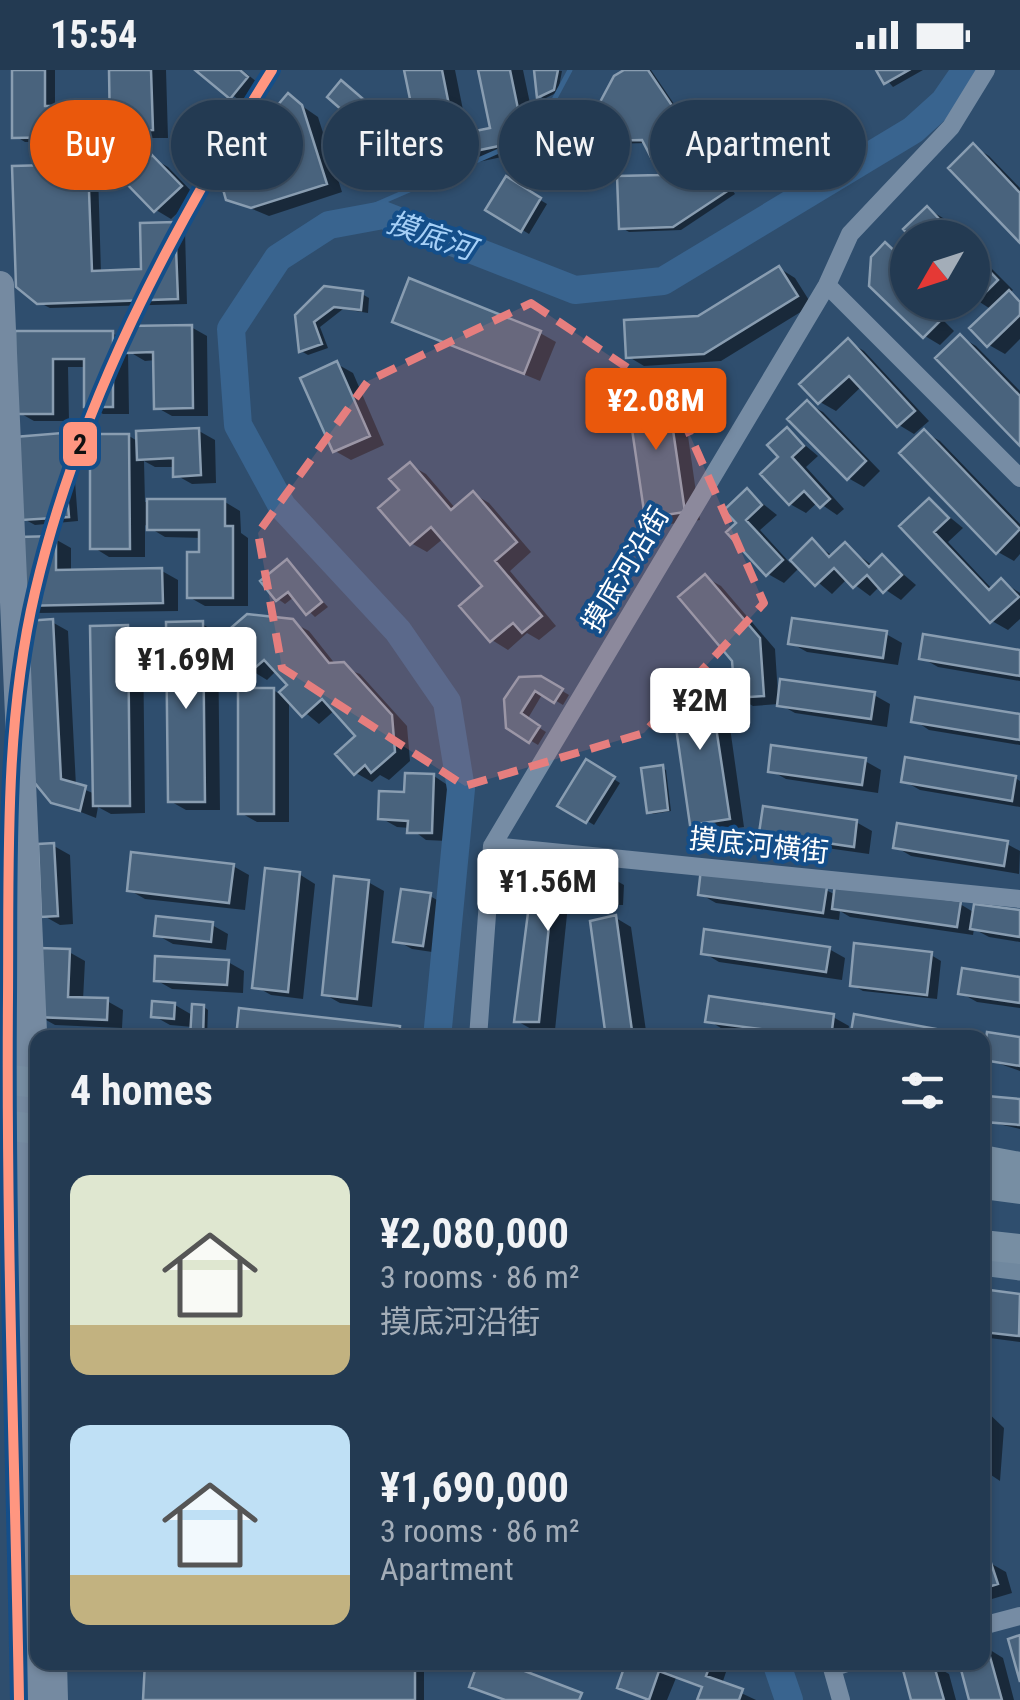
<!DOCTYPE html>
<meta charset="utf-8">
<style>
body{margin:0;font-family:"Roboto Condensed","Noto Sans SC",sans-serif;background:#2f455c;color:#f1f3f6;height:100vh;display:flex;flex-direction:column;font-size:38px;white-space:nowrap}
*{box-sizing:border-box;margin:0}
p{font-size:32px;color:#a3adb8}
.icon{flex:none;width:55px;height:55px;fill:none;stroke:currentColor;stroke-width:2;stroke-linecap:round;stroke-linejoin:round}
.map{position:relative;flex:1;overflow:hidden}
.details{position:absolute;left:30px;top:960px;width:960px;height:640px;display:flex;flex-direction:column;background:#233a52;border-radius:20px;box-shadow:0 2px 8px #0004,0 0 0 2px #405469}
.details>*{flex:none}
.hud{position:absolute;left:30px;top:30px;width:960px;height:90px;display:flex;gap:20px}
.needle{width:65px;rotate:231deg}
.buttons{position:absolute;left:890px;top:150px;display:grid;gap:20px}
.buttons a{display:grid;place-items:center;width:100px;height:100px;border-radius:50%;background:#233a52;box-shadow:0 2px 8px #0004,0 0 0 2px #405469;font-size:50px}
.price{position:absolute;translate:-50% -85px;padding:0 22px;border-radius:10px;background:#fff;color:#222;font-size:32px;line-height:65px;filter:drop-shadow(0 2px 5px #0008)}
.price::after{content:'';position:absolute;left:50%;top:60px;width:30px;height:22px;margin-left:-15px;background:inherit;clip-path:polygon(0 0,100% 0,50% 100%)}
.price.active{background:#ea580c;color:#fff}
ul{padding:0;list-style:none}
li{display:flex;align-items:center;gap:30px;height:250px;padding:0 40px}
li span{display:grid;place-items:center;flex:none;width:280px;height:200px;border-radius:20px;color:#555}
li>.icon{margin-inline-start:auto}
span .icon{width:120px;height:120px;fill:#fffc;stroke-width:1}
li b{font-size:42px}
h2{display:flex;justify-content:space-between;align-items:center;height:120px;padding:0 40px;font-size:42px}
.tag{padding:0 35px;border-radius:45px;background:#233a52;box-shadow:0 2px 8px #0004,0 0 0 2px #405469;font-size:35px;line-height:90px}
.tag.active{background:#ea580c;color:#fff}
.status{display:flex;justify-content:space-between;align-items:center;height:70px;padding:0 50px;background:#233a52;direction:ltr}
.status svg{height:28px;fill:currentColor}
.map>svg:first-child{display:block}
.shadow{fill:#0007}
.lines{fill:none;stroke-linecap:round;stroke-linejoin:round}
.stream{stroke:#39648f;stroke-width:5}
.river{stroke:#39648f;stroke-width:28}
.building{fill:#49637d;stroke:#899db1;stroke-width:2.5}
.street{stroke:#768ca4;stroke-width:18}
.secondary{stroke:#70889f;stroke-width:25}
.primary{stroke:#758aa1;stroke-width:28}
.highway{stroke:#778ea3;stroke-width:30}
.highway-bridge{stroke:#778ea3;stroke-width:30}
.metro-1-casing{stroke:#144e89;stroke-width:18}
.metro-1{stroke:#ff9680;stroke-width:10}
.marked{fill:#e67e7e;fill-opacity:0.2;stroke:#e67e7e;stroke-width:8;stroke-dasharray:20 12;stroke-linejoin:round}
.labels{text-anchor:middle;stroke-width:8;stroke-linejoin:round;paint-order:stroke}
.street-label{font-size:28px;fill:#fff;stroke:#144e89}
.water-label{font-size:30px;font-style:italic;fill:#a6d0f7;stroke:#144e89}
.line-badge{stroke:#144e89;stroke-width:4}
.pale-badge-label{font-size:28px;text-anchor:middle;font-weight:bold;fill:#111}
</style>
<div class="status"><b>15:54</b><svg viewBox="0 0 49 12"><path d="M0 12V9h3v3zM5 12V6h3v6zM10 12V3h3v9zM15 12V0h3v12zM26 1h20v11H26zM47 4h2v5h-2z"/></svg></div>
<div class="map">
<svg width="1020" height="1630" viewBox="0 0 1020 1630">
<rect width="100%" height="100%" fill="#2f4e6e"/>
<path class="shadow" d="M14 0H55V39L70 38 81 44V72H25L15 66Z
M111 0H166L168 68H129L113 59Z
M199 0H242L263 17 247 36Z
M406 0H455L468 65 493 60 480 0H523L536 62 516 84 441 100 425 91Z
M547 0 562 1 558 22 544 29 540 26Z
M628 0H651L735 124 681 160 629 162 622 158 664 107 646 73 610 74 603 70Z
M878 0H923L893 17Z
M342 13 385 47 401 102 374 109 358 100 364 85Z
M289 27 318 47 342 122 269 146 228 129V63L244 72 256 117 292 107Z
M974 76 989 86 1020 118V170Z
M152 88 168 97 196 126 171 149 156 140Z
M88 97 98 103 101 203 144 202 174 155 185 161 187 234 50 238 38 232Z
M507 110 547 134 529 164 489 139Z
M928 139 943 148 962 168H915Z
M886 176 908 190V232H925L954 261 940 275 925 266 872 215Z
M972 179 1013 220 1009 223 1020 230V269L1005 284 989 275 992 240 972 227Z
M779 198 795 208 812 235 721 291 644 296 629 287Z
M325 219 362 224 369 228 368 243 343 239 320 257 328 278 308 285 301 281Z
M395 251 540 263 556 272 540 311Z
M191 257 207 266 208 346H172L156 337V290L145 291 128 281 129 344H103L87 335V297H68L69 351H34L18 342 17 263H112L129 272Z
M961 267 976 276 1020 321V373Z
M848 271 864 281 929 351 914 364 899 355 862 316 836 341 820 332Z
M337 294 353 303 384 375 351 390 335 381Z
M667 322 683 331 700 450 663 455 647 446Z
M807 333 823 342 880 401 864 417 848 408Z
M787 360 818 386 806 397 844 439 837 445 818 432 806 443 790 434 782 387Z
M199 361 215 370 216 413 192 414 176 405V397H155L144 391 145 432H225L240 441 241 463 248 468V536H205L189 527 202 485V468L165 467 145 455V487H109L93 477 129 366 139 372Z
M924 362 940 371 1020 454V484L1014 491 998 482Z
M61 366 72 372 78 451 35 455 24 449Z
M410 395 426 404 456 439 474 424 489 433 531 482 510 501 556 556 539 570 527 563 508 580 492 570 486 517 444 468 427 482 411 473Z
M748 422 777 445 760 460 790 493 812 472 833 486 845 475 873 496 883 487 916 515 901 530 880 516 870 526 847 509 832 524 800 497 784 513 768 504 740 453Z
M930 431 963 458 948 472 993 520 1002 511 1020 523V549L1008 560 992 551 903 457Z
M55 469 71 478V502L162 501 178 510V541L38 543 22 534Z
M287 492 328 537 315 547 294 527 285 534 278 529Z
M705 507 721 516 775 579 778 625H874L890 634 887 657 795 643 779 634 753 636 737 627 735 590Z
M52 552 68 561 76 716 95 724 127 558 143 567 145 743 111 744 98 737 96 748 53 731Z
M292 552 309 561 336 595 360 604 407 656 410 691 389 710 380 705 372 712 356 703 358 666 335 640 319 654 289 629V752H257L241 743 273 620 280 624 290 615 277 600 267 610 251 600Z
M202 554 218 563 220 740H186L170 731Z
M886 564 902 573 898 595 807 582 791 573Z
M1020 583V611L938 597 922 588Z
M541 608 569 625 563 635 543 623 527 650 546 662 538 675 508 657Z
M709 613 725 622 744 757 708 762 692 753Z
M1020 647V675L929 660 914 650Z
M865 691 881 700 878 723 786 709 770 700Z
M587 692 620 713 594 755 561 735Z
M662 698 666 700 671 741 653 744 649 741Z
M434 706 449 716 447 771 426 770 410 758 397 757 381 748Z
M1015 708 1020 711V737L920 720 904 711Z
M856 752 872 761 869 784 777 771 761 762Z
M1007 774 1020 781 1019 804 911 786 896 777Z
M54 776 70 785 73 854 60 855 44 846Z
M233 796 249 805 245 840 145 829 129 820Z
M299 804 315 814 303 929 271 925 255 916Z
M608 806 624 815 623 835H568L555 960H533L517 951 533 828Z
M368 812 384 821 372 937 340 933 324 924Z
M826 820 836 825 960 834 975 843H1020V872L989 867 974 859 973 865 850 847 840 841 839 850 716 833 700 824Z
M430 826 446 835 439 883 412 879 396 870Z
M616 848 631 857 647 968H608Z
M212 855 228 864 226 880 173 874 157 865Z
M829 879 845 888 842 910 719 892 704 883Z
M69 882 85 891 83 930 107 931 123 940 122 958 55 955 39 946Z
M931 885 941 891 937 929 863 921 852 915Z
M228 892 244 901 243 923 172 919 156 910Z
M1020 909V938L977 932 961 923Z
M175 935 194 946 204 937 208 940 207 968H193V957L170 955 154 946Z
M833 947 849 956 847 968H778L724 960 708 950Z
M399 958 415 968H238Z
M1020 970V1001L986 989Z
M1020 1032V1059L990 1052 989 1064 982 1063V1037L988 1040Z
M982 1222 1020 1226V1272L982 1267Z
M982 1337 1004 1358 1000 1411 982 1399Z
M990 1493 1006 1502 1012 1523 982 1532V1495Z
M987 1578 1003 1588 1014 1630H972Z
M147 1592H424V1630H147Z
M660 1592H722L728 1596 722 1614 756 1630H700L704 1619 676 1608 667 1630H646L620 1617Z
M933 1595 949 1604 956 1630H913Z"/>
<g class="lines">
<path class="stream" d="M329 155 508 77 548 41 570 0"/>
<path class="river" d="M437 968 461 719 447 632 398 561 282 436 238 355 231 259 278 188 329 155 383 145 575 220 663 211 913 60 944 32 966 0
M776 1592 789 1630"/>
</g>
<path class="building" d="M12 0H45V36H71V67L12 68Z
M109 0H151L153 60 110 61Z
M195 0H240L248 7 230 29Z
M404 0H442L455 65 490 58 478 0H510L521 53 499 76 423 92Z
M534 0H558L554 20 537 28Z
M624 0H648L729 120 673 157 619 159 617 106 660 105 642 70 600 71 599 34 614 6Z
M876 0H909L884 14Z
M341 10 370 35 386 93 356 102 351 86 361 84 351 48 327 27Z
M288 23 302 35 327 114 251 138 226 130 208 65 228 60 244 117 289 105 271 43Z
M973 73 1020 123V173L948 98Z
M152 85 182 116 154 142 124 111Z
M88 94 92 201 141 199 140 153 175 152 178 229 37 234 16 217 12 96Z
M506 106 541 128 521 162 485 140Z
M927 136 957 168H911L903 159Z
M885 172 906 192 894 205 908 219V232H921L940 251 923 268 869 216 871 187Z
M972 183 998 210 975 233 972 231Z
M779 196 798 226 704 284 626 288 624 250 698 246Z
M409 208 541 261 524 304 392 252Z
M324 216 363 221 361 240 334 237 314 252 322 274 299 282 295 245Z
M1009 220 1020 232V245L987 277 969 258Z
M192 255 193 338 154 339 153 282 126 283V256Z
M15 261H113V337H84V289H53V344H15Z
M960 264 1020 326V376L935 288Z
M848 268 915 341 897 357 849 306 818 334 799 314Z
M337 291 370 366 333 382 300 308Z
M667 319 685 442 645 448 627 325Z
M807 330 866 391 847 410 787 349Z
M787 357 804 376 792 387 830 429 820 438 804 421 789 435 760 404 778 387 767 375Z
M199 358 201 405 173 407V388L137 390 136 361Z
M924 359 1020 459 996 484 899 383Z
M62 363 69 447 22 450 15 367Z
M90 364H129L130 479H90Z
M410 392 451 440 473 421 517 472 495 491 542 546 522 563 513 553 490 572 459 536 482 516 431 457 410 475 378 438 399 420 389 409Z
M747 418 762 435 746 450 783 490 766 506 726 462 736 453 724 440Z
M929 428 949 448 934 462 989 520 1001 508 1019 527 990 553 899 456Z
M147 429H225V456H233V528H187V482H199V460H147Z
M56 466V500L162 498 163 533 19 536 18 467Z
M812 468 829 487 845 472 869 497 882 484 902 505 883 523 867 505 853 518 834 498 815 516 790 490Z
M287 489 322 532 306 545 288 522 276 531 260 511Z
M705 504 760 568 764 626 735 628 732 591 678 527Z
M247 544 293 549 329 593 344 592 392 645 395 682 371 703 365 695 354 705 335 684 355 666 322 629 302 647 279 622 287 615 264 590 250 602 226 577 233 571 225 563Z
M792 548 887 561 883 588 788 574Z
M53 549 61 709 86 716 80 741 51 733 34 712 26 551Z
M203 551 205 732H168L166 552Z
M128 555 130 736H93L90 556Z
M923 564 1020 580V606L919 589Z
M541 606 563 619 554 633 535 621 521 643 540 656 529 673 506 658 504 629 519 607Z
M780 609 875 622 871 649 777 636Z
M709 611 730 749 690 755 670 616Z
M238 618H274V744H238Z
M915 627 1020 644V670L911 652Z
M771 675 866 688 862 715 768 702Z
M905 687 1016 706 1012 731 901 712Z
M586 689 615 707 586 753 557 736Z
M663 695 668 740 647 743 641 698Z
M405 703 434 704 432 763H407L408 751 378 749 379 721 404 722Z
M763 736 857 750 854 777 759 763Z
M897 753 1008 771 1004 796 893 778Z
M54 773 58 846 41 847 38 774Z
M131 782 234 794 229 833 127 821Z
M265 798 300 802 288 922 252 918Z
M701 799 827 817 823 843 698 825Z
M609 803 607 828 552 827 539 952H514L530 827 549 804Z
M334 806 369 810 357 929 322 925Z
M835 814 961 831 957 857 832 839Z
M401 819 431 823 423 876 393 872Z
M974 834 1020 840V867L970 859Z
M616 845 633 968H606L590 851Z
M156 846 213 852 211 872 154 866Z
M704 859 830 877 826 902 701 884Z
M854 873 932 882 927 925 850 916Z
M39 878 70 879 68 927 108 928 107 950 36 947Z
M155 886 229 890 227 915 154 911Z
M962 898 1020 907V933L958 924Z
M709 926 834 944 831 968 705 952Z
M152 931 175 933 174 949 151 947Z
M192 934 204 935 203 968H190Z
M239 938 400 956 399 968H236Z
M854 944 958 963 957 968H850Z
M987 962 1020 967V996L983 990Z
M987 1026 1020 1029V1055L985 1052Z
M982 1219 1020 1224 1019 1266 982 1262Z
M982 1341 989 1347 985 1405 982 1403Z
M990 1490 998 1514 982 1519V1492Z
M1020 1565V1612L1008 1569Z
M987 1576 1002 1630H969L959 1592H982V1577Z
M145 1592H415V1630H143Z
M478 1592H501L582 1623 579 1630H505L469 1617Z
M626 1592H711L706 1606 743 1619 739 1630H697L702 1617 659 1601 649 1630 617 1618Z
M933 1592 944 1630H911L903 1600Z"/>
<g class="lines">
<path class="street" d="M827 215 1020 408
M492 776 1020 829
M478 968 492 776 827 215 850 164 951 57 986 0
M982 1556 1020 1546
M841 1630 832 1598 850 1592"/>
<path class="secondary" d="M982 1193 1020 1198"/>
<path class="primary" d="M0 215 38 1075
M0 871 15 1081 32 1630
M53 1592 54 1630"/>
<path class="highway" d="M982 1090 1020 1097
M982 1114 1020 1119
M982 1175 1020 1179"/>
<path class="highway-bridge" d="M0 1009 38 1013
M0 1055 38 1059"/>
<g class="metro-1-casing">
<path id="metro-1" d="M19 1630C15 1396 6 1161 8 927 9 792 4 654 35 522 79 334 170 162 272 0"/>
</g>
<use href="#metro-1" class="metro-1"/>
</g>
<path class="marked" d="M531 233 674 329 764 533 644 663 465 716 282 598 258 463 368 311Z"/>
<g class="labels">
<g class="street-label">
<text transform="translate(625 499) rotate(-59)" y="10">摸底河沿街</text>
<text transform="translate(759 775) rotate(6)" y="10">摸底河横街</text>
</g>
<g class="water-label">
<text transform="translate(431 166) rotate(19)" y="10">摸底河</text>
</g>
</g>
<rect class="line-badge" x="61" y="350" width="38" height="48" rx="10" fill="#ff9680"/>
<g class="pale-badge-label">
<text x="80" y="384">2</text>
</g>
</svg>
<div class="buttons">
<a><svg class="needle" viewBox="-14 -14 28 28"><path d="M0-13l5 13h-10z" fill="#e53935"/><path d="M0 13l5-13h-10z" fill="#a3adb8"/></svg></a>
</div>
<b class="price active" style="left:656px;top:383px">¥2.08M</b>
<b class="price" style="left:186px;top:642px">¥1.69M</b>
<b class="price" style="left:700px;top:683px">¥2M</b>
<b class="price" style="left:548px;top:864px">¥1.56M</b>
<div class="hud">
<a class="tag active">Buy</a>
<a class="tag">Rent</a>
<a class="tag">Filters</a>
<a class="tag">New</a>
<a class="tag">Apartment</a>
</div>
<section class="details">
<h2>4 homes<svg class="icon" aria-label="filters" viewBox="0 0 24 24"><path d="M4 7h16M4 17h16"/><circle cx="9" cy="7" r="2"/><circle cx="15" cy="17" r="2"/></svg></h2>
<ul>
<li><span style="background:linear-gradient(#dfe7d0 75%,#c2b280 0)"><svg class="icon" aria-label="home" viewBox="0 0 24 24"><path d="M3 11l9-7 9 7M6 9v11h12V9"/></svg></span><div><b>¥2,080,000</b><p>3 rooms · 86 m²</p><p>摸底河沿街</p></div></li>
<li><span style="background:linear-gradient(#bfe0f5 75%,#c2b280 0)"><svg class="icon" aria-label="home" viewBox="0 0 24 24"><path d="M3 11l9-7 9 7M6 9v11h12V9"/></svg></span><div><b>¥1,690,000</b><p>3 rooms · 86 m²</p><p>Apartment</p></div></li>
</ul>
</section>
</div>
